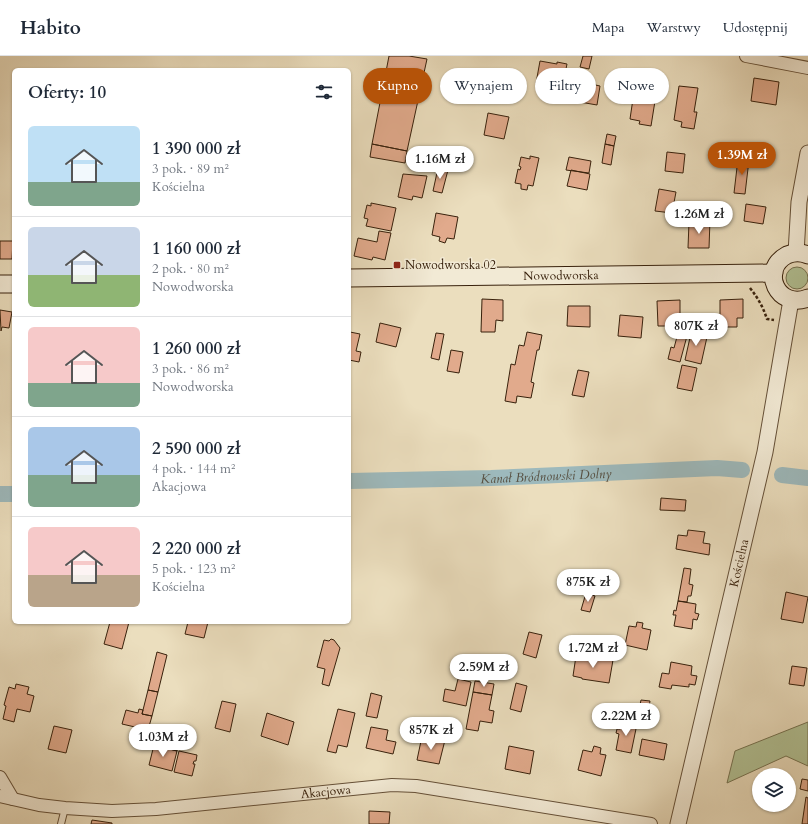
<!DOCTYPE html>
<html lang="pl">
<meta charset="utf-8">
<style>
body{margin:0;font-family:Cardo,serif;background:#f2f2f3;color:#1f2937;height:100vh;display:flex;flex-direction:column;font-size:15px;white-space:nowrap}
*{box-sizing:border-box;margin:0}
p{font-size:13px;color:#747a83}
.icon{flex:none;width:22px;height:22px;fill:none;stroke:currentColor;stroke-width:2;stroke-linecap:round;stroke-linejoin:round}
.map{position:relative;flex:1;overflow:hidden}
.details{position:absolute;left:12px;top:12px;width:339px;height:556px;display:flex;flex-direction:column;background:#fff;border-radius:6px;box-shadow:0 1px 3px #0004}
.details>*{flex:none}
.hud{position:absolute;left:363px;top:12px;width:380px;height:36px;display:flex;gap:8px}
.controls{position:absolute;left:752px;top:712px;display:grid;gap:8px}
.controls a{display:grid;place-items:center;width:44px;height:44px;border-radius:50%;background:#fff;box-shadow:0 1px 3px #0004;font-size:20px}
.price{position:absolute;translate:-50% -34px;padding:0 9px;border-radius:14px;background:#fff;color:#222;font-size:13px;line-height:26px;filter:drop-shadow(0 1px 2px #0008)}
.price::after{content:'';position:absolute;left:50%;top:24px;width:12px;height:9px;margin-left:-6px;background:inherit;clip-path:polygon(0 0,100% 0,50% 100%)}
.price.active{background:#b45309;color:#fff}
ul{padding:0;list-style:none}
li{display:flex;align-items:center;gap:12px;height:100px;padding:0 16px}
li+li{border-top:1px solid #e0e1e3}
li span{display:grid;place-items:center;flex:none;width:112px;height:80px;border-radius:6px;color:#555}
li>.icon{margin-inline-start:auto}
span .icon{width:48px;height:48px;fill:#fffc;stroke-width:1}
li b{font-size:17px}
h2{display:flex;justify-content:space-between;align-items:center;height:48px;padding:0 16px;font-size:17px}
.pill{padding:0 14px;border-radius:18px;background:#fff;box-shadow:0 1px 3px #0004;font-size:14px;line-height:36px}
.pill.active{background:#b45309;color:#fff}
header{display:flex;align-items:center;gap:24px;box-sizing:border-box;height:56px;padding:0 20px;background:#fff;border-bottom:1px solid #e0e1e3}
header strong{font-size:19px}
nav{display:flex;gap:22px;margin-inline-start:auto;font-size:14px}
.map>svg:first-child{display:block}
.green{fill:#b2c295;stroke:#757250}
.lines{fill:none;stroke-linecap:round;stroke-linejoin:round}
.canal{stroke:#9db9bc;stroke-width:16}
.building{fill:#e1aa8c;stroke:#38210c}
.service-casing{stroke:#655038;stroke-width:8}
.minor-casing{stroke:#655038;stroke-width:14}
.tertiary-casing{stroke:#655038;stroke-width:17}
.secondary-casing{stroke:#38210c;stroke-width:19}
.path{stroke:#38210c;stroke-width:2.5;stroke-dasharray:3 2;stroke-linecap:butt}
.service{stroke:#f2ead5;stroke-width:6}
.minor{stroke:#f2ead5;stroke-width:12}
.tertiary{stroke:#f2ead5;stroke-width:15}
.secondary{stroke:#f2ead5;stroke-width:17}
.poi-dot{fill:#8f2418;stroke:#f2ead5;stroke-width:1.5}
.labels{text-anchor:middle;stroke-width:3;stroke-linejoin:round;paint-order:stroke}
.poi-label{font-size:12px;fill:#38210c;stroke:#f2ead5;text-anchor:start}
.street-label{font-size:12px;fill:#38210c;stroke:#f2ead5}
.water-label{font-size:13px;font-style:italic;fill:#564f41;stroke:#f2ead5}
</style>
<header>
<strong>Habito</strong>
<nav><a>Mapa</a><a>Warstwy</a><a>Udostępnij</a></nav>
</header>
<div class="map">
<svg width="808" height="768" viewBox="0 0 808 768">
<rect width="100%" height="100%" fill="#ebdebe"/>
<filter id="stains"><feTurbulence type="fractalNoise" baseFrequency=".005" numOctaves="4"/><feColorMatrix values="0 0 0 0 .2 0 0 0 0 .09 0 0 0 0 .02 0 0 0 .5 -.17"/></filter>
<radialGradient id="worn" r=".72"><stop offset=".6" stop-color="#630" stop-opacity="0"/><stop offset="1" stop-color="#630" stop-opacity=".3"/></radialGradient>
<path class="green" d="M786 222a11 11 0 1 1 22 0a11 11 0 1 1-22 0Z
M808 666V710L786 700 727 727 735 695Z"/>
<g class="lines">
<g class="canal">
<path d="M782 419 808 422"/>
<path id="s1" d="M349 425 491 422 717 412 742 414"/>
<path d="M0 438H14"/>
</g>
</g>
<path class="building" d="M389 0H409L427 3 407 95 372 88Z
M583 0H592L589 13 580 11Z
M540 5 557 8V6L567 8 562 32 536 27Z
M619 20 625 21 621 44 614 42Z
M754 22 779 26 776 49 751 45Z
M578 25 600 30 597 49 574 45Z
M679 30 698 32 694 56H697L694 73 681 71 682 66 674 64Z
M634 36 645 38 644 44 655 45 651 70 639 68 640 65 630 63Z
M488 57 509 61 504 83 484 79Z
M607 78 616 80 614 90 605 88Z
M372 88 407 95 405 107 370 101Z
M605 88 614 90 611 109 602 107Z
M740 94 758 97V101L772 103 771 107 738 103Z
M667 96 685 98 683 117 665 115Z
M530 100 539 102 533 130 528 129 527 134 521 133V128L515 127 518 113 520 114 521 111 519 110 521 101 530 103Z
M569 101 591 105 589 117 566 114Z
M738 103 749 104 745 138 734 137Z
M438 112 448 114 442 137 433 135Z
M571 114 590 118 587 134 567 130Z
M403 118 427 120 422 142 413 140 412 144 398 141Z
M659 133 676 136 672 157 655 155Z
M371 147 396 152 391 175 366 170 368 163 364 162 367 149 371 150Z
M746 148 766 151 763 168 744 165Z
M436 157 458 161 454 183 447 182 445 187 439 185 440 181 432 179Z
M703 164H710L709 192H688L689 166H703Z
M379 175 391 177 385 204 373 201 372 204 354 200 358 182 377 186Z
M0 185H13L12 203H0Z
M482 243 503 244V265L496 264 495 276H481Z
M743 243V262H737V271H725V264L722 265 721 263H720V244Z
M680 244V268H668V270H658L657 245Z
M568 250H590V271L567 270Z
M0 254 12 256 9 272 2 271 1 275Z
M620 259 643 261 641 282 618 280Z
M380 267 401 272 396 291 376 286Z
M693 268 698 269 696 279 707 281 701 308 685 304Z
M350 276 360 278 356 295 361 296 359 306 349 304Z
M527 276 542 279 539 294H537L531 326 534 327 531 342 517 340 516 347 505 345 511 308 515 309 519 289 524 290Z
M436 277 444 278 439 304 431 302Z
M678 277 687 280 680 306 668 303 671 291 674 292Z
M451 294 463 296 459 317 447 315Z
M682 309 697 312 692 335 677 332Z
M578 314 589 316 584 341 572 339Z
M661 442 686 444 685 455 660 454Z
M688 474 705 476 703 487 710 488 709 499 676 493 678 479 687 480Z
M684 512 691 513 689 528 693 529 691 540H688L687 546 678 545Z
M786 536 808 541 803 567 781 563Z
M586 537 595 540 590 556 581 554Z
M678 545 696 548 695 557 699 558 697 564 693 563 692 573 674 570 676 559H673L674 554 676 555Z
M110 566H129L122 593 104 588Z
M188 566H208L204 582 185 578Z
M637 566 643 567 642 572 651 574 647 594 625 589 629 570 636 571Z
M529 576 542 579 536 602 523 598Z
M331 583 334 584 340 592 329 630 322 628 325 613 317 611 324 584 329 585Z
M157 596 167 599 158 636 148 634Z
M576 600 585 602V600L613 604 609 627 582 623V622L573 620Z
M671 606 692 610 691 619 697 620 695 629 689 628V631L672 629 671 633 659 631 662 617 669 618Z
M792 610 807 612 804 630 789 628Z
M458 623 471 626 466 650 443 645 445 633 455 635Z
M475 625 494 628 492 639 473 636Z
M516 627 527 630 521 656 510 653Z
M16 628 29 631 27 638 34 640 30 656 17 653 14 666 3 663 6 650 4 649 9 631 15 633Z
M148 634 158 636 152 660 142 658Z
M473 636 492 639 489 654 494 655 492 667 480 665 478 675 466 673Z
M371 637 382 640 377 662 366 660Z
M641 644 650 645 646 670 636 668Z
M222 645 236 648 230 676 215 672Z
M139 653 143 654 142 658 152 660 148 674 122 668 126 654 138 657Z
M338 653 355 657 347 691 338 689 336 697 327 695Z
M267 657 294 666 288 689 261 680Z
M621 665 637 668 631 697 616 694 619 678 616 677 617 673H620Z
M54 670 72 674 66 697 48 693Z
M371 671 388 674 386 684 396 686 393 698 366 692Z
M165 680 180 684 177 695 162 691Z
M430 681 445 684 439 708 417 704 421 685 429 687Z
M642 683 667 688 664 704 639 699Z
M154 689 177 695 172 715 149 709Z
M509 690 534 695 530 718 505 713Z
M594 690 601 692 600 698 606 699 601 720 578 714 583 694 592 696Z
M179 695 197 699 196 705H194L193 708H195L192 720 174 716Z
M802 723 808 724V735L800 733Z
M806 741 808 742V768H802Z
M369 755 390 756 389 768H369Z
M92 764 112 767V768H91Z"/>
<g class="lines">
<g class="service-casing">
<path id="service" d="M61 768 65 752"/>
</g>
<g class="minor-casing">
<g id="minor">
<path d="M746 0 808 12"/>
<path d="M0 721 13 743"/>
<path id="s2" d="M0 740 39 749 65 752 112 755 156 753 392 729 416 730 651 768"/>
</g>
</g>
<g class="tertiary-casing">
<g id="tertiary">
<path d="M796 197 799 146 808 97"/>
<path id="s3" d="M678 768 765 396 791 244"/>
</g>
</g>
<g class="secondary-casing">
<g id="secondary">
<path d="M808 199C801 196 794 196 787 199 759 214 778 254 808 242"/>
<path id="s4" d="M349 222 774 217"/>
<path d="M0 228H14"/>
</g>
</g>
<path class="path" d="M750 232C758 242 763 251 767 263L774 264"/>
<use href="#service" class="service"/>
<use href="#minor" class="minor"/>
<use href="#tertiary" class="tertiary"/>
<use href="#secondary" class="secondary"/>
</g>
<rect class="poi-dot" x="393" y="205" width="8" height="8" rx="2"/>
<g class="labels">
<g class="poi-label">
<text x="405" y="213">Nowodworska 02</text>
</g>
<g class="street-label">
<text dy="4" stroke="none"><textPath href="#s4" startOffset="212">Nowodworska</textPath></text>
<text dy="4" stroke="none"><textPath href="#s3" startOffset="268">Kościelna</textPath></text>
<text dy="4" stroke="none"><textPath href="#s2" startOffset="328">Akacjowa</textPath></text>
</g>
<g class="water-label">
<text dy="5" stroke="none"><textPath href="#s1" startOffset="197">Kanał Bródnowski Dolny</textPath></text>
</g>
</g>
<rect width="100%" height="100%" filter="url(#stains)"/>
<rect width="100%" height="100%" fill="url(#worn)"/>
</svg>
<div class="controls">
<a><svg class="icon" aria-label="layers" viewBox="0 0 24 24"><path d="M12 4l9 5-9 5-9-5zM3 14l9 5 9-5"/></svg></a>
</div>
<b class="price active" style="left:742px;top:120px">1.39M zł</b>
<b class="price" style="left:440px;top:124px">1.16M zł</b>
<b class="price" style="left:699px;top:179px">1.26M zł</b>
<b class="price" style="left:696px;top:291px">807K zł</b>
<b class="price" style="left:588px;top:547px">875K zł</b>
<b class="price" style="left:593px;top:613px">1.72M zł</b>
<b class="price" style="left:484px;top:632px">2.59M zł</b>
<b class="price" style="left:626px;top:681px">2.22M zł</b>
<b class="price" style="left:431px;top:695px">857K zł</b>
<b class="price" style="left:163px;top:702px">1.03M zł</b>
<div class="hud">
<a class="pill active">Kupno</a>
<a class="pill">Wynajem</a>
<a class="pill">Filtry</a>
<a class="pill">Nowe</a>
</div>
<section class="details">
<h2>Oferty: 10<svg class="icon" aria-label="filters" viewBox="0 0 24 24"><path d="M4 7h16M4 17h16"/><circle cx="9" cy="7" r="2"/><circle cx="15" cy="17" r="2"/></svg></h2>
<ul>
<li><span style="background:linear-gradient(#bfe0f5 70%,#7fa58c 0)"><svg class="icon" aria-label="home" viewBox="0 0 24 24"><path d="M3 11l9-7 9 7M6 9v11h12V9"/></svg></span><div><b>1 390 000 zł</b><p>3 pok. · 89 m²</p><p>Kościelna</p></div></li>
<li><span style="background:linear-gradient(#c9d6e8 60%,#8fb573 0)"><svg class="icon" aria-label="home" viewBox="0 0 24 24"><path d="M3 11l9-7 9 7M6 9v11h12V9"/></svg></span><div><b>1 160 000 zł</b><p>2 pok. · 80 m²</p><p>Nowodworska</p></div></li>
<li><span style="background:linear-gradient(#f6c9c9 70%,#7fa58c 0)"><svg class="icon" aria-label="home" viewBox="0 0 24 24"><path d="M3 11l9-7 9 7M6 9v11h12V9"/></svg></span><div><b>1 260 000 zł</b><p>3 pok. · 86 m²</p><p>Nowodworska</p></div></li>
<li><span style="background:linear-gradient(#a9c7e8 60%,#7fa58c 0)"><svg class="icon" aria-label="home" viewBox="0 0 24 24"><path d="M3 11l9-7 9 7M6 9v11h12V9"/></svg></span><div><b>2 590 000 zł</b><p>4 pok. · 144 m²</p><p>Akacjowa</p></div></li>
<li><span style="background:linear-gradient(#f6c9c9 60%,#b9a48a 0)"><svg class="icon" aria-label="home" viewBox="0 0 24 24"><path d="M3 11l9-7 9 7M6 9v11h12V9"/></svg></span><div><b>2 220 000 zł</b><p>5 pok. · 123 m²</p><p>Kościelna</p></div></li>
</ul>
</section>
</div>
